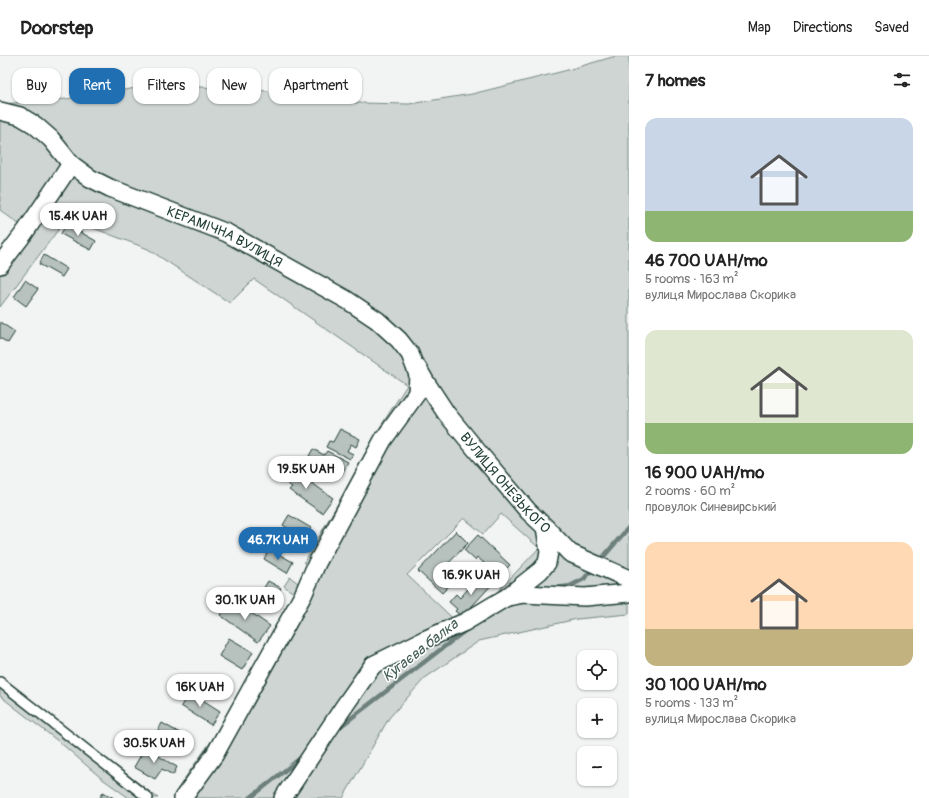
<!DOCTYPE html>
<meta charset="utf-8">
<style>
body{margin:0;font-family:Pangolin,sans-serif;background:#f6f6f6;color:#222;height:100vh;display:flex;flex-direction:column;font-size:15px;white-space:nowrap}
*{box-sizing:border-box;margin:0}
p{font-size:13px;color:#767676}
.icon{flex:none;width:22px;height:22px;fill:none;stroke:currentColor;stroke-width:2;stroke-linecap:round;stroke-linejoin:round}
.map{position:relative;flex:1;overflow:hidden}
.sheet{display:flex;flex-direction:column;background:#fff;width:300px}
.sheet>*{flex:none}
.top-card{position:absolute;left:12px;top:12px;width:380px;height:36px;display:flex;gap:8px}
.fabs{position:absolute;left:577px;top:594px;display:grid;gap:8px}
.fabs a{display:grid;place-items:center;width:40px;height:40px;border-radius:8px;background:#fff;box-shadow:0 1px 3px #0004;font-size:20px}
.price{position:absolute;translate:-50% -34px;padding:0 9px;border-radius:14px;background:#fff;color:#222;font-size:13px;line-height:26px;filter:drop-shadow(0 1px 2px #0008)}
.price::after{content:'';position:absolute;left:50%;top:24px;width:12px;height:9px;margin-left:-6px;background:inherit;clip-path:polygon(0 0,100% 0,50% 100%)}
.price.selected{background:#1f6fb2;color:#fff}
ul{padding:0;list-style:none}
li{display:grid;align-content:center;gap:8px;height:212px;padding:0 16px}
li span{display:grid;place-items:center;height:124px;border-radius:12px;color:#555}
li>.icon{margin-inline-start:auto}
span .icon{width:72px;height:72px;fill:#fffc;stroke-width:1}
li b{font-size:17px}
h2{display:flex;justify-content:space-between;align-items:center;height:48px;padding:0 16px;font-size:17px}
.tag{padding:0 14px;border-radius:12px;background:#fff;box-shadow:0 1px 3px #0004;font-size:14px;line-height:36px}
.tag.selected{background:#1f6fb2;color:#fff}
header{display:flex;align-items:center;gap:24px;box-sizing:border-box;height:56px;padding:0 20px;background:#fff;border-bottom:1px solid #e0e0e0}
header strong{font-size:19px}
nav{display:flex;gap:22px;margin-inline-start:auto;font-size:14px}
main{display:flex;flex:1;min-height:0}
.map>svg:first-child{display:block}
.green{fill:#ced5d3;stroke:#768984;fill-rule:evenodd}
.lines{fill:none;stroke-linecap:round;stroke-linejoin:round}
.stream{stroke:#6d807b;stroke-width:4.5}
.building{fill:#b7c1bd;stroke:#1f3d34}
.service-casing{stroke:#1f3d34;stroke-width:12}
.minor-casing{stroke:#1f3d34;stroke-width:20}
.service{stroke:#fff;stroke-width:9}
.minor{stroke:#fff;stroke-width:17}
.labels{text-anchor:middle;stroke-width:3;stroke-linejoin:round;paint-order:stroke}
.street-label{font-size:14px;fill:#1f3d34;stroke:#fff}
.water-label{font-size:15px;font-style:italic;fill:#465f57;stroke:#fff}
</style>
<header>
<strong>Doorstep</strong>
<nav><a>Map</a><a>Directions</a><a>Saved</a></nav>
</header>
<main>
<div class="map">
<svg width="629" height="742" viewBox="0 0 629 742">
<rect width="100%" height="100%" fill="#f2f3f3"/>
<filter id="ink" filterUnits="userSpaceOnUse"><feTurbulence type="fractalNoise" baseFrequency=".025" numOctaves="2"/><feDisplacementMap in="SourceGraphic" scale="8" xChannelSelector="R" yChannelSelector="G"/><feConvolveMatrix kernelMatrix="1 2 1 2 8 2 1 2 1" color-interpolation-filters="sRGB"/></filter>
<g filter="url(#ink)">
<path class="green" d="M616 0H629V558L577 563 479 585 425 622 389 662 343 742H172L189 716 212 684 295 538 284 530 290 521 298 527 309 510 304 506 340 444 377 376 407 329 254 223 230 247 148 193 67 162 0 251V206L24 172 0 154V48L66 43 143 31H201L267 35 358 47 409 48 472 38 564 15ZM501 458 539 492 463 572 407 519 464 462 483 478Z
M0 621 158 742H129L101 722 63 689 0 640Z"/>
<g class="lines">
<path class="stream" d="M599 506 629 471
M556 532 570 530 584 523 594 511
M337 673 466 574
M250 742 303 700"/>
</g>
<path class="building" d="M66 168 96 185 91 194 61 178Z
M44 199 67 213 62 221 39 208Z
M25 224 38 233 26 250 14 241Z
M0 266 15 276 8 287 0 282Z
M340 373 360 383 356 391 351 388 347 395 353 398 350 403 326 391 329 385 333 386Z
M313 393 324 399 327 395 348 406 342 418 309 400Z
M288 410 333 442 322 457 289 434 292 431 279 422Z
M289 459 311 472 304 483 283 469Z
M456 475 468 487 441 515 453 526 442 537 418 515Z
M478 479 510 509 497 522 482 508 484 507 477 501 475 504 464 494Z
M269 493 293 506 287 517 264 503Z
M490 518 496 524 462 561 455 555 457 553 449 546 456 538 460 542 475 525 480 529Z
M268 525 281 532 272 547 259 540Z
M231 543 270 570 258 586 220 559Z
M229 582 253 596 242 614 219 600Z
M190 636 220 655 211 669 181 650Z
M162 667 185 680 175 698 152 685Z
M145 692 177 711 173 719 162 713 155 723 134 711Z
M103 736 114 742H100Z"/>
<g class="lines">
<g class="service-casing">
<path id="service" d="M0 626 148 742"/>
</g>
<g class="minor-casing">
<g id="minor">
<path id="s1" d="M0 55 20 60 35 69 51 83 71 108 90 122 110 132 227 177 347 244 377 264 399 284 410 298 418 319 417 337 383 384 317 507 303 539 215 698 183 742"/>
<path d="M0 209 25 176 71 108"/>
<path id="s2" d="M417 311 425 325 446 357 478 396 528 455 545 471 570 497 629 523"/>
<path d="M508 541 524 538 585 541 629 537"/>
<path d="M283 742 343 652 373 609 424 584 465 566 507 541 540 515 547 507 549 496 545 471"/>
</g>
</g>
<use href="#service" class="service"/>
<use href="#minor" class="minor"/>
</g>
</g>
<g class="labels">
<g class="street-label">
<text dy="5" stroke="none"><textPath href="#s1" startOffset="262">КЕРАМІЧНА ВУЛИЦЯ</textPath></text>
<text dy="5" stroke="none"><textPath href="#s2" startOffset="146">ВУЛИЦЯ ОНЕЗЬКОГО</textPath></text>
</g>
<g class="water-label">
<text transform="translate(420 594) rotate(-38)" y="5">Кугаєва балка</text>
</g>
</g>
</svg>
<div class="fabs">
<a><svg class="icon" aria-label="locate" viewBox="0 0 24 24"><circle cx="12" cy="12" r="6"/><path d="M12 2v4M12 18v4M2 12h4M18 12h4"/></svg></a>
<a>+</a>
<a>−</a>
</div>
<b class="price" style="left:78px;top:181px">15.4K UAH</b>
<b class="price" style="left:306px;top:434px">19.5K UAH</b>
<b class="price selected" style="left:278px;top:505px">46.7K UAH</b>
<b class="price" style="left:471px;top:540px">16.9K UAH</b>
<b class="price" style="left:245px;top:565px">30.1K UAH</b>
<b class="price" style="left:200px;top:652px">16K UAH</b>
<b class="price" style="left:154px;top:708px">30.5K UAH</b>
<div class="top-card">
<a class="tag">Buy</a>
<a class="tag selected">Rent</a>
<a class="tag">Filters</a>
<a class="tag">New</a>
<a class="tag">Apartment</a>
</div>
</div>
<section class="sheet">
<h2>7 homes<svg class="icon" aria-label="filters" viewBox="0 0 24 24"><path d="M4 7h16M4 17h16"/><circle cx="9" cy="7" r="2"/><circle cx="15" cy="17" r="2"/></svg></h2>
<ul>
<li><span style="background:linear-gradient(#c9d6e8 75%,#8fb573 0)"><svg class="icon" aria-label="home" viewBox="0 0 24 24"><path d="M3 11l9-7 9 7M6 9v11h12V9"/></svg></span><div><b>46 700 UAH/mo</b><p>5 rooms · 163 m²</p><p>вулиця Мирослава Скорика</p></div></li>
<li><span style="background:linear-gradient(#dfe7d0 75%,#8fb573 0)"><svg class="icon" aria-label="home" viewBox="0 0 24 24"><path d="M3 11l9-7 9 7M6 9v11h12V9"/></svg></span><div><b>16 900 UAH/mo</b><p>2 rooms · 60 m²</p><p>провулок Синевирський</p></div></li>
<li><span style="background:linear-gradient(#ffd9b3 70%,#c2b280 0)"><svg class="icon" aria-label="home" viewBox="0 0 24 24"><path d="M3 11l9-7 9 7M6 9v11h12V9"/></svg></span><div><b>30 100 UAH/mo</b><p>5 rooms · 133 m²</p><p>вулиця Мирослава Скорика</p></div></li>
</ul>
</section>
</main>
